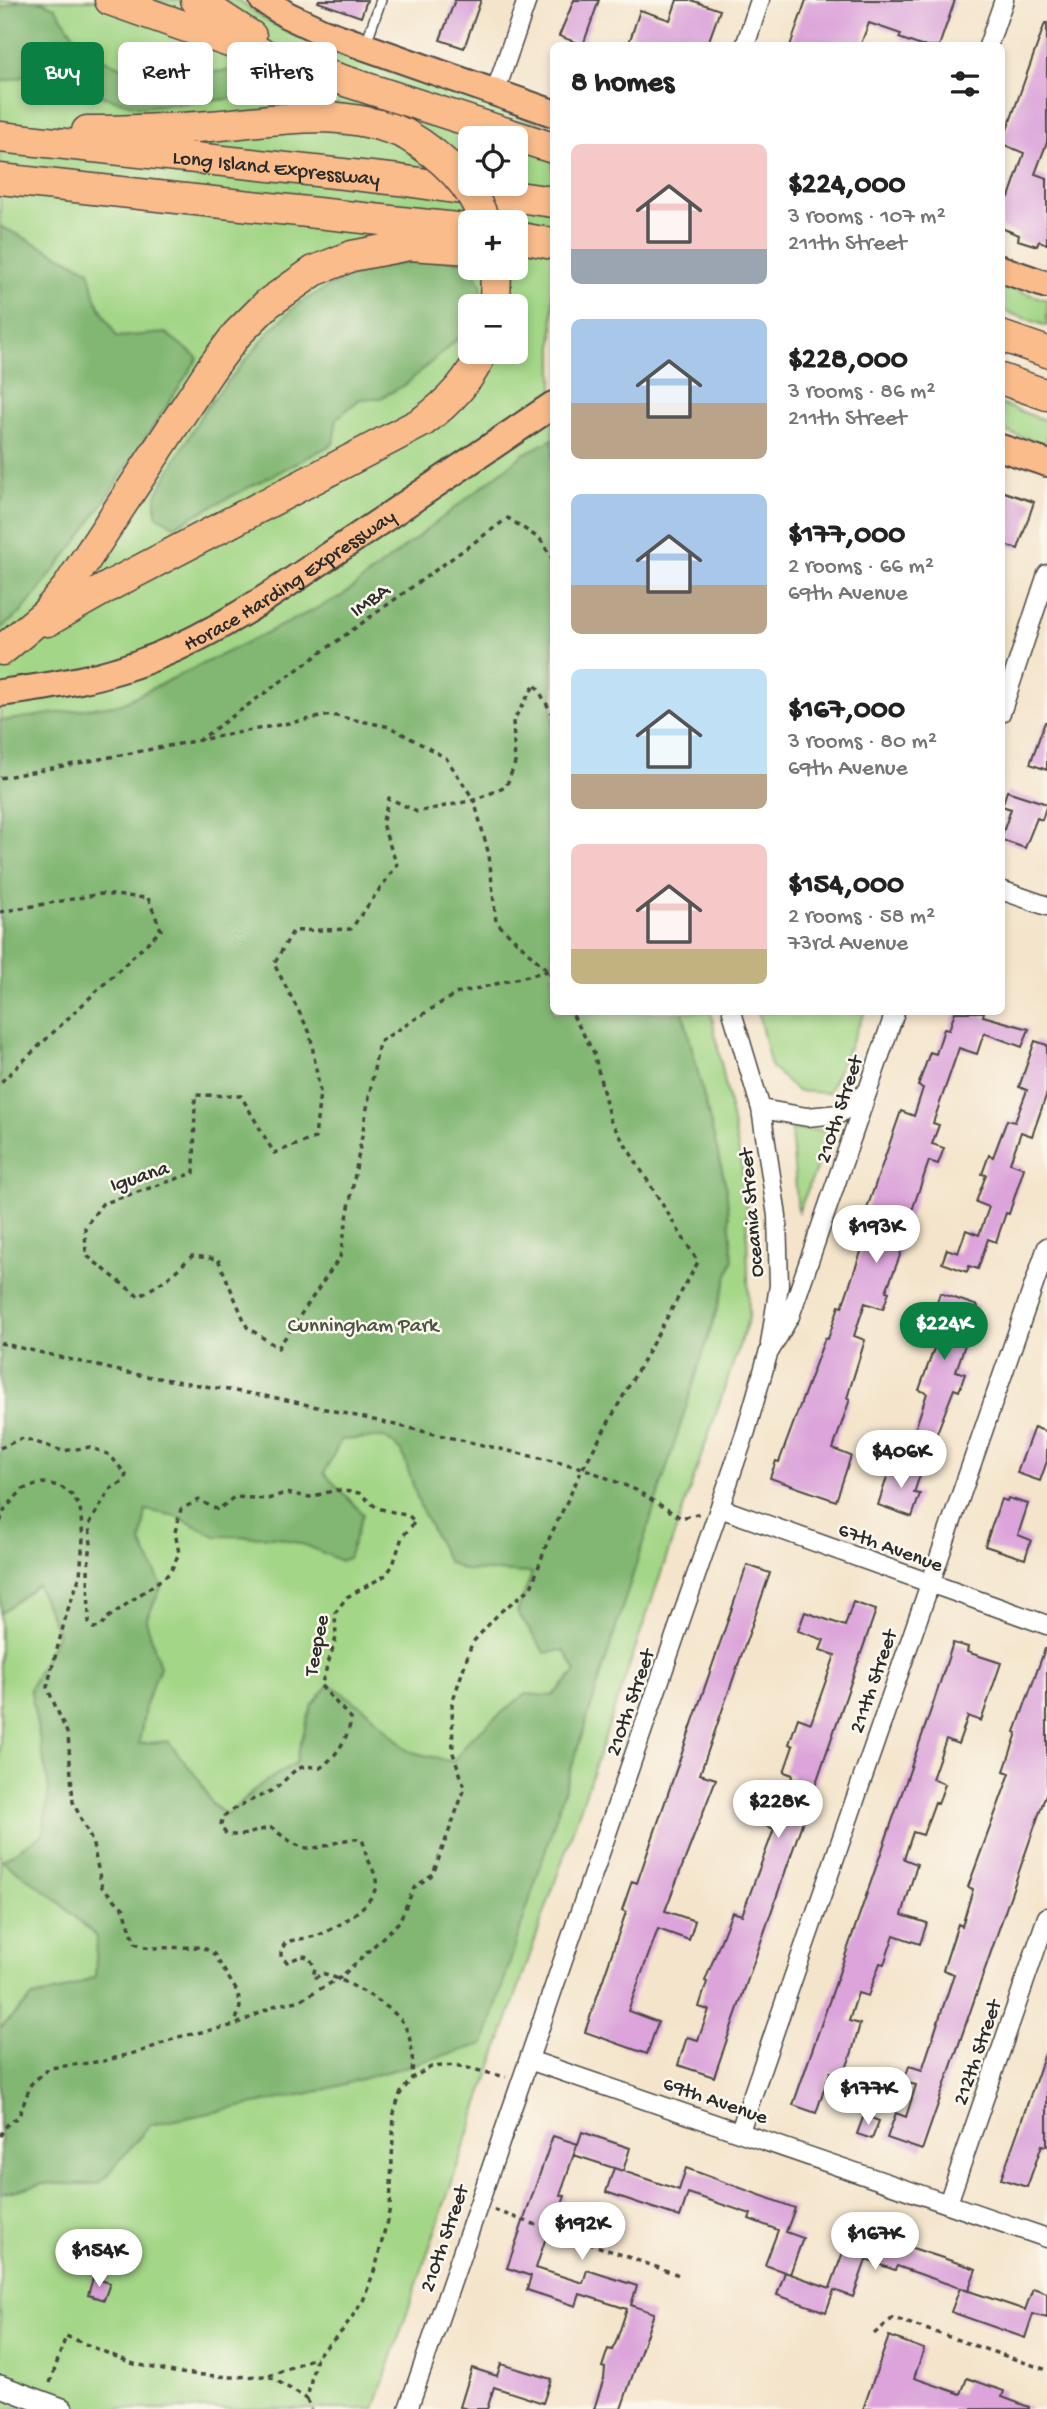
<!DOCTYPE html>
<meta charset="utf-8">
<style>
body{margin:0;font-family:"Gochi Hand",sans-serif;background:#f2f2f2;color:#222;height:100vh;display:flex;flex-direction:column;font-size:26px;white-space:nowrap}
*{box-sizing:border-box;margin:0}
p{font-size:23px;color:#767676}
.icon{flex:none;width:38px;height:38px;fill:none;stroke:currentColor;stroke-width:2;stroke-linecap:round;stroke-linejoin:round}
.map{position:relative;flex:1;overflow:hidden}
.side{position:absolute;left:550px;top:42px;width:455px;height:973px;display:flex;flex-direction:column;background:#fff;border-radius:10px;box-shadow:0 4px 10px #0003}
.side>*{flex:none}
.top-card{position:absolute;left:21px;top:42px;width:424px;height:63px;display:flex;gap:14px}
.fabs{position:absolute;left:458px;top:126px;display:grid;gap:14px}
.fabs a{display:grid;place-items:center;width:70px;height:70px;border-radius:10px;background:#fff;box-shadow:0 4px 10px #0003;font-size:35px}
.price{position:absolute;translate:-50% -60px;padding:0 16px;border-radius:24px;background:#fff;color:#222;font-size:23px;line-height:46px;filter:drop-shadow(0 2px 4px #0008)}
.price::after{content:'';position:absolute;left:50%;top:42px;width:21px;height:16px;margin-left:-10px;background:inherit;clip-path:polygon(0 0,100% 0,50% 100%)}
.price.active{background:#0b8043;color:#fff}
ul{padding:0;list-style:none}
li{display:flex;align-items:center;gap:21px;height:175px;padding:0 21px}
li span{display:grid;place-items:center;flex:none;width:196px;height:140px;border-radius:10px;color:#555}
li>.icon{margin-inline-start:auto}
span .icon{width:84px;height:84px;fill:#fffc;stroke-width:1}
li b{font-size:30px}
h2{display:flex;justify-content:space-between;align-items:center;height:84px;padding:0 21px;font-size:30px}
.chip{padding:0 24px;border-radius:10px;background:#fff;box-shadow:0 4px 10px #0003;font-size:24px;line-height:63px}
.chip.active{background:#0b8043;color:#fff}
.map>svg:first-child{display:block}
.green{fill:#a3d686;stroke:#678058;stroke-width:2;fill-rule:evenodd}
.forest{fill:#82b773;stroke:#56714f;stroke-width:2;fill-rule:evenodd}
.building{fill:#dca4da}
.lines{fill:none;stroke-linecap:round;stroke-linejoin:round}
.service-casing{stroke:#494743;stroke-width:12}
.minor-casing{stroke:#494743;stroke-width:21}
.tertiary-casing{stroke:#494743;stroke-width:24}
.primary-casing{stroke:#494743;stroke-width:30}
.motorway-casing{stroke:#494743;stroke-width:33}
.path{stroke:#494743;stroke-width:3.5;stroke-dasharray:5 5;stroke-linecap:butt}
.service{stroke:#fff;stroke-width:9}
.minor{stroke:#fff;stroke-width:18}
.tertiary{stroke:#fff;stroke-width:21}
.primary{stroke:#fabc8b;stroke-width:26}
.motorway{stroke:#fabc8b;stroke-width:30}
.motorway-bridge-casing{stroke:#494743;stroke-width:33;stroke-linecap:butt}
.motorway-bridge{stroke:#fabc8b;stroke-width:30}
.labels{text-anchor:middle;stroke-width:5;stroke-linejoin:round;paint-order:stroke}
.street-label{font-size:21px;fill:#2b2b2b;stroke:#fbf7ec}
.park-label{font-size:21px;fill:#495642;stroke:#fbf7ec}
</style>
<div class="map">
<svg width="1047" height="2409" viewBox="0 0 1047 2409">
<rect width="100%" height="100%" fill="#fbf7ec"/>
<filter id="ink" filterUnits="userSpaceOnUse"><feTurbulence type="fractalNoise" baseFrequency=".0143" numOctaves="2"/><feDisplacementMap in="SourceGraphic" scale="14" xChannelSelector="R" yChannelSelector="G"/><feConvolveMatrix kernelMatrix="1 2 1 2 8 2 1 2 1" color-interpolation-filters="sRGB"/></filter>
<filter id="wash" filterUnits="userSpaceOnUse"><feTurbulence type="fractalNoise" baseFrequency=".00686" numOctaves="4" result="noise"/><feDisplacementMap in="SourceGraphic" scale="28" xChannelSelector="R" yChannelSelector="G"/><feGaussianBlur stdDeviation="1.57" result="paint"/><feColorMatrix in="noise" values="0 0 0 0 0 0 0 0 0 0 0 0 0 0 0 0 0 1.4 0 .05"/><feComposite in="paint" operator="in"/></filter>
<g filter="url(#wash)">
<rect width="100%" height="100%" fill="#f4e4cb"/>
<path class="green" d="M0 0H239C289 41 354 60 415 80 461 96 507 112 553 128V1012H711L746 1189 749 1317 374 2409H0ZM471 138H516V184H471ZM471 222H516V268H471ZM471 306H516V352H471Z
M1001 285 1047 300V326L1001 310Z
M1001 404 1047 421V446L1001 430Z
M758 1012H865L828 1093 797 1091 771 1067Z
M791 1130H832L798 1213Z"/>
<path class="forest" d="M20 0H38L55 7 86 53 133 71 168 77 252 68 270 72 285 89 262 96 141 107 26 76 0 82V9Z
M0 226 89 270 97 302 117 337 166 333 198 358 84 532 21 613 0 629V504L4 493 0 419Z
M431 258 471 262V268H473L482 287 480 306H471V327L405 385 381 398 360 399 337 418 333 444 174 526 156 515V495L204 410 272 329 299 303 359 270Z
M553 439V1012H683L726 1186 733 1259 484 2044 320 2091 150 2125 99 2184H42L0 2194V2028L33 1997 63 1990 95 1977 97 1937 52 1896 2 1860 43 1834 49 1789 30 1688 58 1633 37 1585 0 1614V721L120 704 342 596 525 453ZM384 1437 402 1451 419 1504 448 1562 464 1570 532 1573 517 1612 545 1653 564 1650 576 1672 552 1696 525 1694 471 1738 453 1762 408 1751 368 1711 330 1684 312 1705 295 1763 260 1785 227 1815 212 1804 200 1781 168 1741 139 1744 146 1702 160 1667 146 1620 162 1586 141 1542 146 1510 176 1516 215 1536 277 1537 308 1546 341 1561 348 1558 363 1514 324 1473 341 1440Z"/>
<g id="blocks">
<path class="building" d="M319 0H367L361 17 318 2Z
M455 0H481L464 48 440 40Z
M574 0H599L583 45 559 36Z
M677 0H691L720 10 707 46H628L640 10 670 20Z
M806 0H955L939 46H921L899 38 901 34 869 23 860 46H790Z
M1045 23H1047V142L1035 174 1047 178V244L1039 241 1037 246 1018 240 1019 235 1001 228V195L1009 197 1024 153 1002 144Z
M1001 491 1034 502 1018 549 1001 544Z
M1045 722H1047V770L1030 764Z
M1007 791 1047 804 1042 820 1037 818 1025 848 1002 840 1001 838 1011 809 1002 806Z
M955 1012H984L983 1016 1029 1029 1022 1047 984 1033 977 1054 959 1048 933 1123 939 1125 932 1144 944 1148 938 1164 929 1161 903 1237 906 1238 898 1261 886 1291 889 1292 883 1309 865 1303 854 1336 865 1340 847 1398 850 1399 833 1449 851 1456 836 1501 770 1478 776 1461 779 1462 825 1338 828 1339 839 1306 842 1307 862 1249 855 1247 864 1217 901 1111 914 1116 923 1088 918 1086 930 1052 936 1054 944 1029 949 1030Z
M1035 1041 1047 1045V1093L1032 1136 1021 1132 1010 1163 1024 1168 1009 1214 1006 1213 996 1242 988 1239 978 1269 969 1266 967 1272 942 1263 947 1249 958 1253 966 1230 979 1235 989 1207 976 1202 986 1175 982 1174 989 1155 993 1157 1007 1120 1015 1122 1027 1090 1019 1087Z
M940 1293 978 1306 956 1371 965 1374 959 1391 954 1389 933 1443 913 1436 927 1393 919 1390 936 1343 925 1339Z
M1034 1427 1047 1432V1461L1040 1481 1017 1473Z
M899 1461 922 1469 914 1493 920 1494 912 1517 878 1505 889 1471 895 1473Z
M1008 1498 1028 1504 1018 1535 1031 1540 1025 1559 985 1546 1001 1499 1007 1501Z
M747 1565 770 1573 700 1774 716 1779 665 1911 695 1921 689 1940 658 1929 628 2011 658 2022 647 2054 585 2032 626 1912 622 1910 632 1881 637 1883Z
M853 1602 876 1610 714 2077 678 2065 687 2037 698 2040 709 2010 699 2007 707 1982 705 1981 732 1912 742 1915 774 1829 761 1824 771 1798 783 1803 793 1775 784 1772 793 1746 789 1744 798 1718 811 1723 835 1655 820 1650 824 1640 798 1631 805 1612 845 1626Z
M953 1643 968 1647 967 1652 1001 1663 981 1721 968 1716 958 1744 946 1739 932 1779 945 1784 938 1804 935 1802 923 1835 913 1832 904 1859 917 1864 902 1915 927 1923 920 1944 894 1935 884 1964 880 1963 868 1996 858 1993 849 2021 860 2024 852 2052 843 2077 830 2072 816 2113 793 2105 933 1704Z
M1045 1649H1047V1791L922 2150 887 2138 896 2113 906 2117 916 2085 904 2082 909 2066 922 2070 954 1974 943 1970 958 1924 962 1926 973 1889 968 1887 1010 1773 1004 1771 1017 1733 1015 1732Z
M1045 2054 1047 2055V2146L1042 2145 1027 2187 1001 2179Z
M864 2115 879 2121 872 2139 857 2134Z
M582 2132 630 2148 623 2171 574 2155 577 2145 560 2195 565 2196 554 2226 550 2225 536 2268 583 2283 587 2270 637 2286 631 2305 654 2313 621 2409H594L604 2378 605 2368 602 2367 608 2349 612 2350 616 2342 627 2309 580 2294 576 2306 527 2290 531 2276 507 2268 553 2136 578 2144Z
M614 2168 679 2190 686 2168 795 2208 786 2232 803 2238 790 2274 765 2265 778 2230 749 2219 751 2214 688 2193 680 2217 606 2192Z
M867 2233 976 2269 968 2291 897 2266 895 2270 866 2260 853 2297 834 2290 826 2312 777 2295 785 2272 830 2288 843 2252 858 2257Z
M93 2278 110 2283 104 2300 88 2295Z
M960 2288 1025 2310 1033 2288 1047 2293V2318L1033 2314 1025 2338 951 2312Z
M889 2336 924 2349 914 2378 961 2394 967 2378 1004 2391 1002 2397 1029 2407V2409H863Z
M501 2364 551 2379 543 2403 494 2387 487 2409H468L460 2407 472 2368 497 2376Z"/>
</g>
</g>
<g filter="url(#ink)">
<use href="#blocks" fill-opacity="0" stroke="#494743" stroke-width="2"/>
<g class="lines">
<g class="service-casing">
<path id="service" d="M365 46 381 0"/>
</g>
<g class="minor-casing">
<path id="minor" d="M745 46 760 0
M988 46 1004 0
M495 93 527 0
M1001 713 1047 574
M1001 890 1047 906
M732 1012 761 1109 777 1216 779 1285 770 1344
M761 1109 807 1117 839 1114 865 1093
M720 1508 1047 1625
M529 2060 1047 2238
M740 2131 1047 1247
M948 2203 1047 1917
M408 2409 746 1431 768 1354 790 1316 895 1012"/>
</g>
<g class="tertiary-casing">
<path id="tertiary" d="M0 2386 62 2409"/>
</g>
<g class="primary-casing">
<g id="primary">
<path d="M263 0 287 15 323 32 553 113"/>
<path d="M1001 269 1047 285"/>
<path d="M1001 448 1047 463"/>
<path id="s1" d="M0 693C53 686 105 678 155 657 223 630 281 588 342 547 412 500 483 452 553 405"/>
</g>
</g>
<g class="motorway-casing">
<g id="motorway">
<path d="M110 0 283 61 553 148"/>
<path d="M196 0 251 36"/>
<path d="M87 131C128 131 169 129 210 126 280 120 338 106 405 134"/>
<path id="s2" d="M0 137 399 180 553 202"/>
<path d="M0 179 466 229"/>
<path d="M516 237 553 244"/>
<path d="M495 306 496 268"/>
<path d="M1001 336 1047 352"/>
<path d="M1001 379 1047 395"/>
<path d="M48 621 115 583 422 422C447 404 470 381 482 352"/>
<path d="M2 650 45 614 67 588 210 370 237 334 267 304 314 271 352 256 409 245 471 249"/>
</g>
</g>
<path class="path" d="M198 741 508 518 540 539 553 560
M0 778 331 715 390 727 446 758 474 800 489 855 496 922 548 971 553 980
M0 912 100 894 148 898 161 930 0 1083
M548 971 455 994 379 1042 340 1257 278 1348 247 1327 218 1259 192 1256 168 1278 139 1297 86 1255 85 1227 102 1204 194 1173 195 1095 241 1096 274 1153 315 1138 320 1092 310 1033 274 964 293 931 351 929 397 865 382 824 389 798 417 812 474 800 506 787 515 763 513 721 535 684 553 715
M0 1343 128 1373 282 1399 583 1468 636 1490 681 1518 701 1513
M0 1448 23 1438 63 1451 90 1447 110 1455 126 1475 123 1482 110 1489 89 1525 91 1544 88 1567 89 1623 93 1628 101 1627 106 1619 170 1573 179 1553 175 1532 181 1509 199 1500 218 1510 234 1497 268 1499 285 1493 310 1497 336 1490 359 1493 377 1508 409 1516 415 1522 402 1537 393 1565 386 1575 347 1597 335 1613 336 1638 321 1686 351 1719C348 1739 336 1757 320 1768 314 1767 308 1766 303 1767 291 1770 286 1781 276 1788 258 1799 237 1804 222 1818L221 1826 226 1834C246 1838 253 1830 272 1828 283 1836 297 1849 311 1848 329 1848 342 1837 361 1839 366 1845 364 1852 368 1859 371 1866 375 1873 376 1880 380 1902 337 1928 319 1935 309 1938 297 1939 286 1942L281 1950V1958L287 1962 302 1956 309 1957 315 1968 313 1977H317L322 1973C344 1979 386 2002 401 2020 413 2036 413 2059 412 2078
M0 1522 5 1509 23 1489 43 1483 60 1486 71 1494 80 1507 83 1539 80 1576 67 1612 47 1687 68 1735 73 1802 92 1841 102 1887 124 1909 135 1943 149 1948 202 1947 214 1954 238 1993 240 2007 235 2024
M0 2136 7 2125 19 2116 31 2084 49 2068 104 2061 145 2050 178 2037 235 2025 276 2005 298 2001 340 1978 399 1922 414 1888 433 1874 465 1788 453 1753 452 1703 472 1643 500 1612 531 1588 547 1543 583 1468 698 1262 610 1120 594 1053 571 1012
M494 2210 679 2275
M874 2334 893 2318 1047 2370
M269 2376 316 2357
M50 2383 66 2336 134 2364 179 2373 230 2377 269 2376 307 2399 316 2357 342 2331 363 2301 376 2266 390 2208 394 2113 400 2094 412 2078 431 2067 455 2065 506 2077
M307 2399 311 2409"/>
<use href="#service" class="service"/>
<use href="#minor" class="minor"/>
<use href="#tertiary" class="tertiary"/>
<use href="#primary" class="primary"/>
<use href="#motorway" class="motorway"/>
<g class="motorway-bridge-casing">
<path id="motorway-bridge" d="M405 134C441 155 471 182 485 222"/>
</g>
<use href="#motorway-bridge" class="motorway-bridge"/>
</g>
</g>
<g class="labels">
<g class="street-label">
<text dy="7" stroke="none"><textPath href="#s2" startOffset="278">Long Island Expressway</textPath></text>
<text dy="7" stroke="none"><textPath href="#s1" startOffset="315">Horace Harding Expressway</textPath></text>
<text transform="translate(369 599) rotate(-36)" y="7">IMBA</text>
<text transform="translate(838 1109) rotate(-72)" y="7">210th Street</text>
<text transform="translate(139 1175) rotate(-18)" y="7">Iguana</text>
<text transform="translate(750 1213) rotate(-95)" y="7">Oceania Street</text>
<text transform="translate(891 1546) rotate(20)" y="7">67th Avenue</text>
<text transform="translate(315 1645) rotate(-79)" y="7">Teepee</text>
<text transform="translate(872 1681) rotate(-71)" y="7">211th Street</text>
<text transform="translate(629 1702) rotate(-71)" y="7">210th Street</text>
<text transform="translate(976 2052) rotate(-71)" y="7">212th Street</text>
<text transform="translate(716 2099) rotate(19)" y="7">69th Avenue</text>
<text transform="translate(443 2238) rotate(-71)" y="7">210th Street</text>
</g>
<g class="park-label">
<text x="363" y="1331">Cunningham Park</text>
</g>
</g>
</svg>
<div class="fabs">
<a><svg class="icon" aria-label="locate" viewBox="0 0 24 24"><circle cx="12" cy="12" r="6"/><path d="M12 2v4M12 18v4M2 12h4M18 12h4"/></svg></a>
<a>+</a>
<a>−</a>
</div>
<b class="price" style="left:876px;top:1265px">$193K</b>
<b class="price active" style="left:944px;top:1362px">$224K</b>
<b class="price" style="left:901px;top:1490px">$406K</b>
<b class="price" style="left:778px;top:1840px">$228K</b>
<b class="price" style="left:868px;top:2127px">$177K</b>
<b class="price" style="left:582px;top:2262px">$192K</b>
<b class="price" style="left:875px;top:2272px">$167K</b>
<b class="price" style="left:99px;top:2289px">$154K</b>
<div class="top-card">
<a class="chip active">Buy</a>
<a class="chip">Rent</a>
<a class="chip">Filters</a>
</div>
<section class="side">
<h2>8 homes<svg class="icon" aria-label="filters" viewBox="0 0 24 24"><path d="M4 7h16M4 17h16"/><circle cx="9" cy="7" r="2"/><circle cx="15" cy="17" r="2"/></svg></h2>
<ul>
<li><span style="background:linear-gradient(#f6c9c9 75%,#9aa5b1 0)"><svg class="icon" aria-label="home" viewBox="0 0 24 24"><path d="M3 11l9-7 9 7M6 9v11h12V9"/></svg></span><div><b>$224,000</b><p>3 rooms · 107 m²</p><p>211th Street</p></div></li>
<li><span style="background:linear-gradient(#a9c7e8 60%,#b9a48a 0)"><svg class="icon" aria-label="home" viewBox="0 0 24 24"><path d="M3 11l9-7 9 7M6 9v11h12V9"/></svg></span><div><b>$228,000</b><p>3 rooms · 86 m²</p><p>211th Street</p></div></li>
<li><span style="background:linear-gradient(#a9c7e8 65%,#b9a48a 0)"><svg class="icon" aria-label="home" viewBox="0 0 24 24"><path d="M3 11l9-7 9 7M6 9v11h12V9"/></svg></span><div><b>$177,000</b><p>2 rooms · 66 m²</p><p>69th Avenue</p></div></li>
<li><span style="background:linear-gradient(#bfe0f5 75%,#b9a48a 0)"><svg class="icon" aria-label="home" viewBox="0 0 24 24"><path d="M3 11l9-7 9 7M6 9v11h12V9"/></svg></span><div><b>$167,000</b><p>3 rooms · 80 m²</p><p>69th Avenue</p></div></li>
<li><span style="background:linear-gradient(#f6c9c9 75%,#c2b280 0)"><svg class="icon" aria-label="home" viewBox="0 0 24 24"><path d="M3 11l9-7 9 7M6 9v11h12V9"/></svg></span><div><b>$154,000</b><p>2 rooms · 58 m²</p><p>73rd Avenue</p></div></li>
</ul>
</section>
</div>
